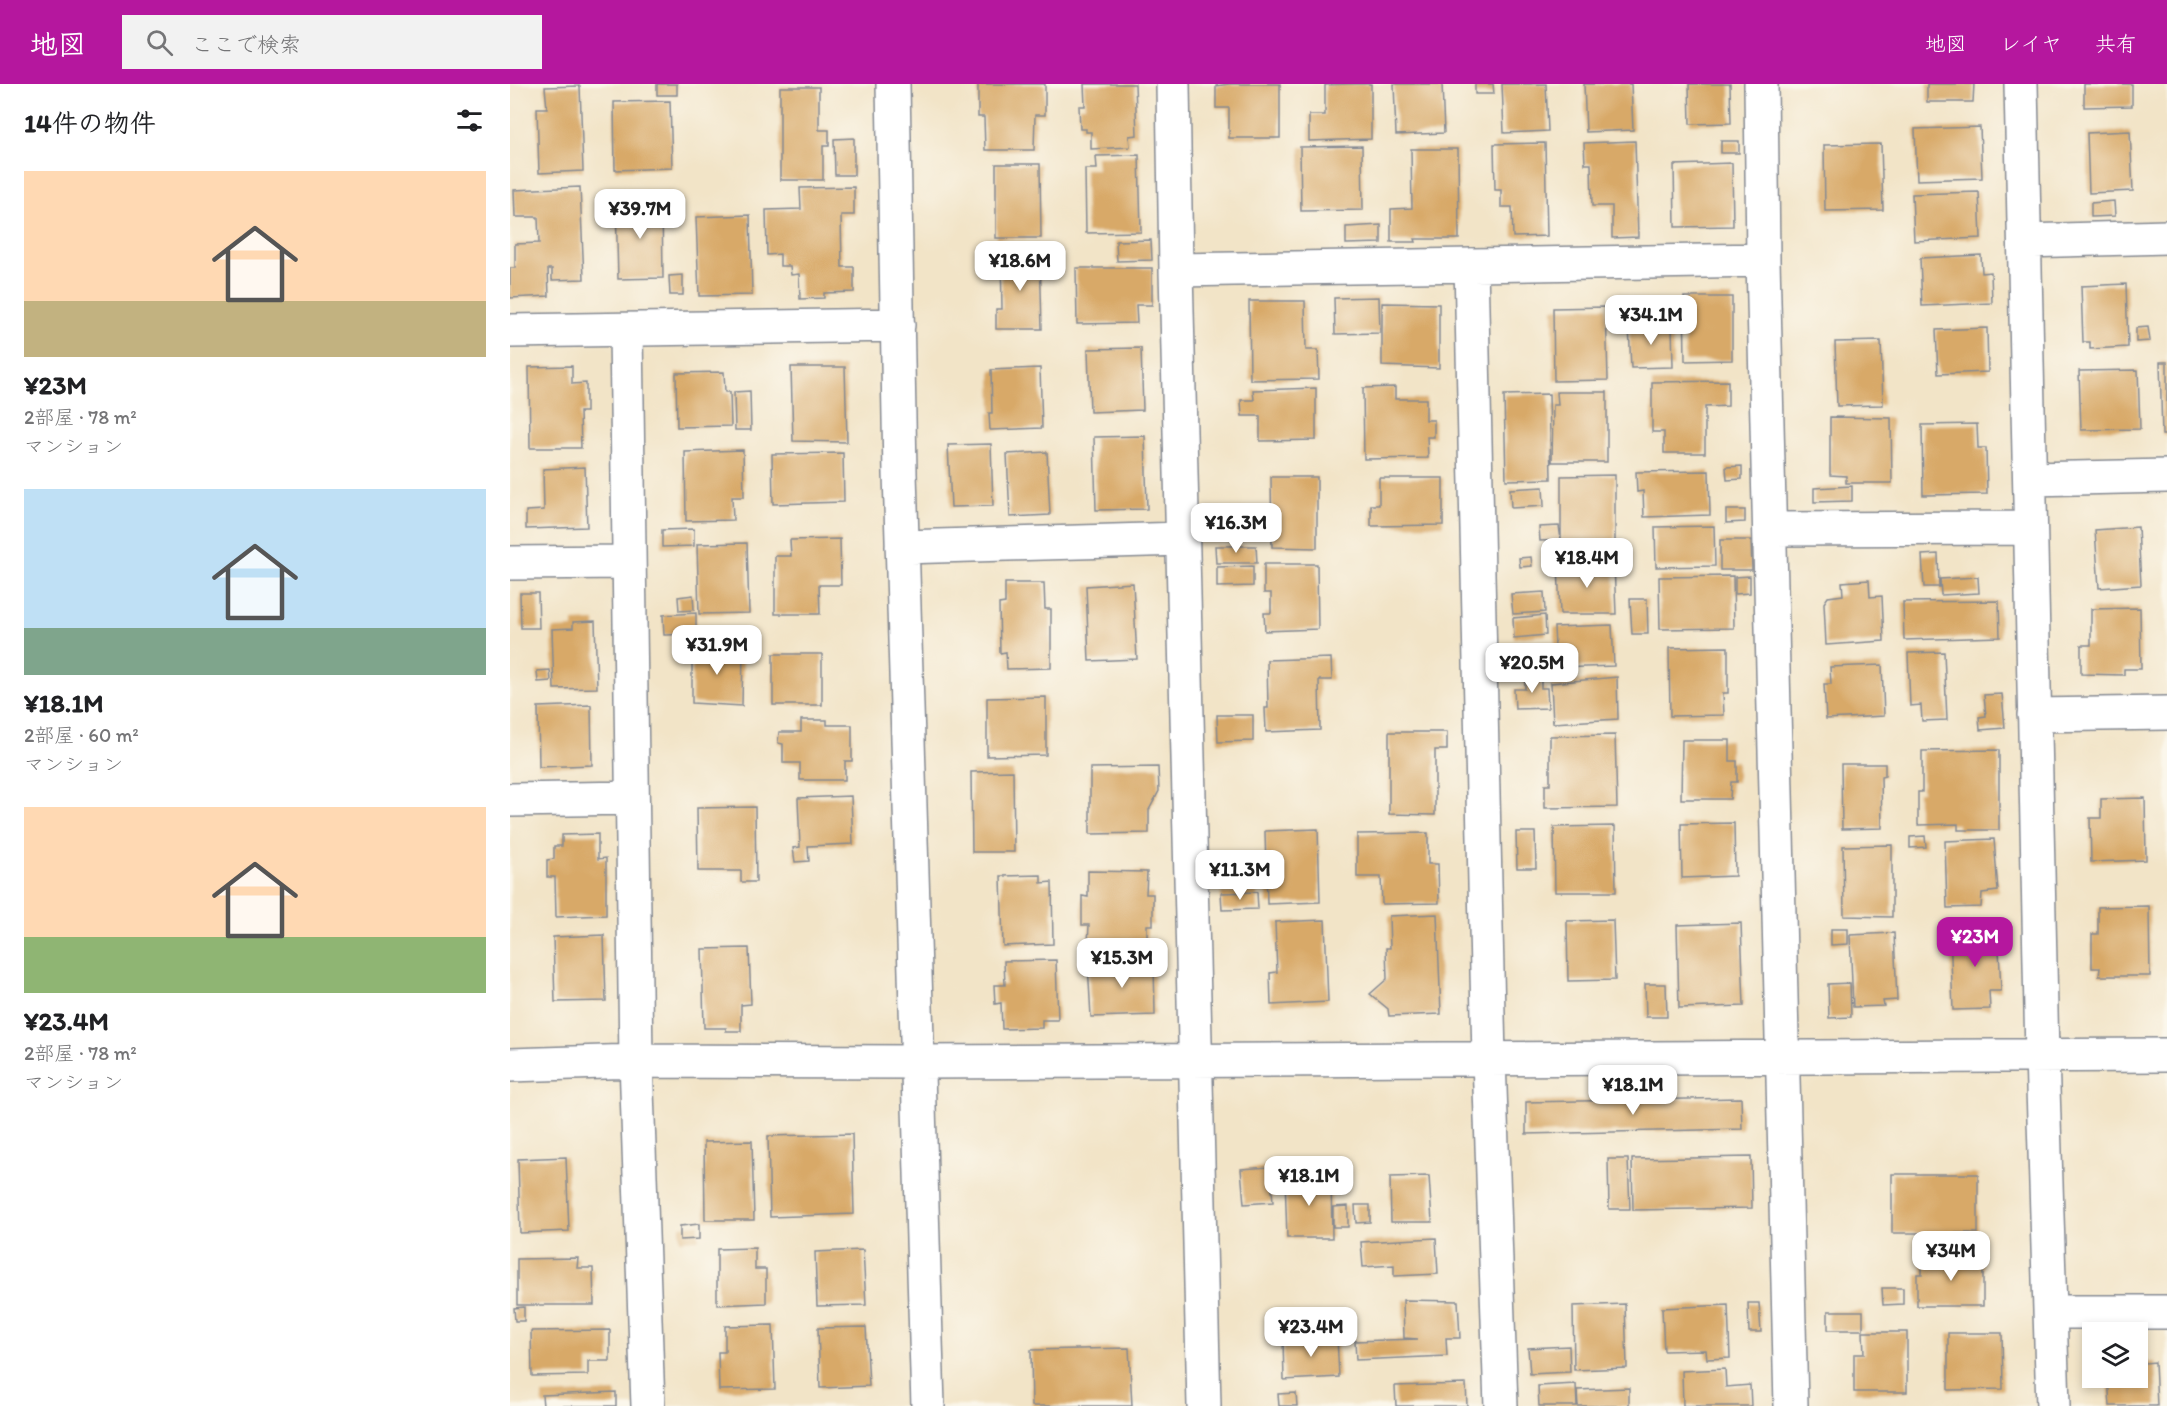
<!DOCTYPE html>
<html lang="ja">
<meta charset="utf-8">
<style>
body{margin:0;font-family:Itim,"Klee One",sans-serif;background:#f2f2f2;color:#202124;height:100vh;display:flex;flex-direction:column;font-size:22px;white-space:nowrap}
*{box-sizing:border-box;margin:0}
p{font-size:20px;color:#757577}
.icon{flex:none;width:33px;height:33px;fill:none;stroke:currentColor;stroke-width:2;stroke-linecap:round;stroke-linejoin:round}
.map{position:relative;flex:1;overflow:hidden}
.sheet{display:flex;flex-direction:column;background:#fff;width:510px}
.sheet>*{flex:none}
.buttons{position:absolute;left:1572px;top:1238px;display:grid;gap:12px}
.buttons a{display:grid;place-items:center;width:66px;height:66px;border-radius:0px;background:#fff;box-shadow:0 3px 9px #0003;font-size:30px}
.price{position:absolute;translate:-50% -51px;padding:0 14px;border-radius:12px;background:#fff;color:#222;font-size:20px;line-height:39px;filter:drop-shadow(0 2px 3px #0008)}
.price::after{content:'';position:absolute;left:50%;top:36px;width:18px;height:14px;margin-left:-9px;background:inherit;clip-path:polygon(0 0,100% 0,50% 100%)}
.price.active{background:#b5179e;color:#fff}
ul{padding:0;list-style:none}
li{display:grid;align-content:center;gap:12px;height:318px;padding:0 24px}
li span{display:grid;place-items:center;height:186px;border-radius:0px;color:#555}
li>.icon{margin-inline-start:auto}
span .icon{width:108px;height:108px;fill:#fffc;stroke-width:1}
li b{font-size:26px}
h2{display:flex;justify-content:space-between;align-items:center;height:72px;padding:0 24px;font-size:26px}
header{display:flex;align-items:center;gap:36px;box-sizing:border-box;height:84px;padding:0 30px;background:#b5179e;color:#fff}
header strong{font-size:28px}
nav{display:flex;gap:33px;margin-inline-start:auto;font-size:21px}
.search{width:420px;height:54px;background:#f2f2f2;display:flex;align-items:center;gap:15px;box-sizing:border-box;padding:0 21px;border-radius:0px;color:#757577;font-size:22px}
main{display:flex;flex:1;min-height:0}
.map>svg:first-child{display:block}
.building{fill:#d8a967}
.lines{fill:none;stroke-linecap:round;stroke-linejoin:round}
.minor-casing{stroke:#868a92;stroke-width:36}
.minor{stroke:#fff;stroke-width:33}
</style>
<header>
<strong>地図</strong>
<div class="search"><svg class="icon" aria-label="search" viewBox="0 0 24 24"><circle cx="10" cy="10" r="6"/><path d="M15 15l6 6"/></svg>ここで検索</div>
<nav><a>地図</a><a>レイヤ</a><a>共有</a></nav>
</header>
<main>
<section class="sheet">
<h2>14件の物件<svg class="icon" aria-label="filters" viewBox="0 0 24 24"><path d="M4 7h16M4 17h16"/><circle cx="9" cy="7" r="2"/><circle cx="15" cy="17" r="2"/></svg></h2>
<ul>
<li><span style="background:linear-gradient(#ffd9b3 70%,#c2b280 0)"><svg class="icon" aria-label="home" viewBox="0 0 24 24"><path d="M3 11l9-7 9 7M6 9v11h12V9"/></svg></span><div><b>¥23M</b><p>2部屋 · 78 m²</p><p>マンション</p></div></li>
<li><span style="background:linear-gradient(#bfe0f5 75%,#7fa58c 0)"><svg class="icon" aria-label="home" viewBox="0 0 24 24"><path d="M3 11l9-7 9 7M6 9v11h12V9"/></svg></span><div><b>¥18.1M</b><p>2部屋 · 60 m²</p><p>マンション</p></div></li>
<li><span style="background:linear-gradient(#ffd9b3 70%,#8fb573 0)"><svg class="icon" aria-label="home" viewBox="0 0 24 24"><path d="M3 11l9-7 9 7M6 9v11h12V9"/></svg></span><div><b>¥23.4M</b><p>2部屋 · 78 m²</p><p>マンション</p></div></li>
</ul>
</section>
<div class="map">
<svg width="1657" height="1322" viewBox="0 0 1657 1322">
<rect width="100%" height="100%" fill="#fbf7ec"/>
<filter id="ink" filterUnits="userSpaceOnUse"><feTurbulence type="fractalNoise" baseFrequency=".0167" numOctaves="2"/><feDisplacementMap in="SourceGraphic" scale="12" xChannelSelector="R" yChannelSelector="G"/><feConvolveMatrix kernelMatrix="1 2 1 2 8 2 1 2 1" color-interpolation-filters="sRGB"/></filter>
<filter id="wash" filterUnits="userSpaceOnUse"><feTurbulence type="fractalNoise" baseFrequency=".008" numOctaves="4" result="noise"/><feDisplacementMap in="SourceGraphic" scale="24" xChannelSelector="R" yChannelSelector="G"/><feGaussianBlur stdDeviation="1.35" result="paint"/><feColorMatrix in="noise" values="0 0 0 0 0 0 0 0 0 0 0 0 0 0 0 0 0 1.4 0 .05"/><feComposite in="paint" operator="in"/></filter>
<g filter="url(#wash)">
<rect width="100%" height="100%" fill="#f2e4c7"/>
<g id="blocks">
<path class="building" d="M147 0H167V11H147Z
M468 0H535V31H525L524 66H475L474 33H468Z
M574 0H625L627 51 619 52 620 63 581 65V48H576V45H570L569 22H575Z
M719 0H770V54H719V24H706V2Z
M838 0H861V55L799 57V31H815V1Z
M884 0H932L934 49 886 51Z
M965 0H983L984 10H965Z
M992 0H1036L1038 47 994 49Z
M1074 0H1121L1123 46 1076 48Z
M1179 0H1220L1221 39 1180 40Z
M1417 0H1464L1463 18H1417Z
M1574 0H1622V22L1574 23Z
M70 2 73 87 29 89 27 24H37L35 3Z
M270 3H309V46H319V62H313V96H270Z
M160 17 162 84 105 86 104 18Z
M1470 43 1472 94 1407 96 1405 45Z
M1620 47 1623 107 1579 109 1577 49Z
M344 54V91H325L324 55Z
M1125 57 1128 153 1102 154V122H1082L1081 80H1075L1074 59Z
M1211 57H1229V69H1211Z
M1035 59 1037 152 1003 153 1002 123H991V106H985L984 60Z
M1371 60 1373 126 1315 127 1314 61Z
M852 62 853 126 791 127 790 63Z
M901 65H948L949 155H905L906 158H881V125L902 124Z
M629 71 631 148 576 149 575 85H587L586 72Z
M1222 79 1223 142 1165 143 1164 81Z
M486 80H530L531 154H486Z
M70 103 74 195 42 196V185H38L39 212 0 214V184H5V160L29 159 28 133H5L4 106Z
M344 103V131H331L332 183H344V208L314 209V214L290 215 289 190 281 191 280 182H270V170L257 171 256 126 291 125 290 104Z
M1469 108 1471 154 1404 157 1402 110Z
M1604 117 1605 132 1581 133V119Z
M152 118 153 194 108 195 106 119Z
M240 131 242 211 189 212 186 133Z
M871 141V159L836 160V143Z
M641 156 642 176 607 177 606 157Z
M491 169H530L532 245H486V225H492Z
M1471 171 1472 189 1481 188 1482 219 1412 222 1410 174Z
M566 184H642V221H626L627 239 567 240Z
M173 191V211H160L159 192Z
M1616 200 1618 263 1580 265V258H1573L1571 202Z
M869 213 870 249 825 250 824 214Z
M1174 213H1222V276L1175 277Z
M739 217H795L796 266H808L809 295 740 296Z
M872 219 929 220V284L872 282Z
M1096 223 1098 296 1044 297 1043 224Z
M1162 241 1163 283 1121 284 1119 242Z
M1638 243 1640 257 1626 258V244Z
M1477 244 1478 288 1428 290 1426 246Z
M1371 257 1373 321 1327 322 1325 258Z
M631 264 633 326 580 328 578 265Z
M1650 278H1657V351H1652Z
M62 282V300L76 299V328H70L71 364H20L19 283Z
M281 283H335L337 358 283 357Z
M530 284 532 344 480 346 479 329H482L481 286Z
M1628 286 1630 345 1571 346 1569 287Z
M214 288 215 308H220L221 342 167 343 166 289Z
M1218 297V322L1195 323V369H1154V348H1142V298Z
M885 303V315H916V336H924V353H917L918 374 854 375 853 304Z
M806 304V356L750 357V332H732L731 316H744L743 306Z
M240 307 241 346H225L224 308Z
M1047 308H1097V378H1042L1043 321H1048Z
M1039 310 1041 395 996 396 994 311Z
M1320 333 1381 334 1382 399H1336V392L1320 391Z
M1467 340 1468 364H1476L1477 410 1413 411 1412 341Z
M635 352 637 425 586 426 584 353Z
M481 360 483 422 441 423 438 361Z
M233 366 234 413H222L223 436 176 437 175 368Z
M537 368 540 431 500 433 497 370Z
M333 369 334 418 263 420 262 370Z
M1232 382V395L1217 396 1216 383Z
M75 383 77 443 16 445V427L34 426 33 385Z
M1199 387 1200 431 1134 433 1133 407 1127 408 1126 388Z
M1105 391V465H1051V392Z
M761 393H807V464L762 463Z
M869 394H933V441L861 442V421H869Z
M1342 402V417L1304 418V404Z
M1033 403 1034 422 1001 424 1000 405Z
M1216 426H1235V438L1216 439Z
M1049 442 1051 456 1030 457 1029 443Z
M1204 442 1205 482 1146 483 1145 443Z
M1628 443 1631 501 1589 504 1585 446Z
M184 445V462L152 463V446Z
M330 455 331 501H309L310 530H265V472H281L280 456Z
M1210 456H1241L1242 486H1210Z
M237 459 239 529 189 530 187 460Z
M705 462H746L747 479H706Z
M1428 470 1429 503H1414L1412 471Z
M1021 473 1022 482 1010 483 1009 474Z
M1104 479 1106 530H1050L1048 480Z
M754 480H807L808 545 755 547 754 529H761V509H754Z
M743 482V502L707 503V483Z
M1223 492 1224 544 1150 545 1149 493Z
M1240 492V509L1225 510V493Z
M1468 493 1469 509 1431 511 1430 495Z
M1359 496 1360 513 1372 512 1374 557 1316 561 1314 519 1318 513 1333 511 1332 498Z
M495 499H534L535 525H541V584L497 585 496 568 490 569 489 520 495 519Z
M623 499 627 575 579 577 576 502Z
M1034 508 1035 528 1003 530 1001 510Z
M10 509H28L29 544H11Z
M183 511 184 526 169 527 168 513Z
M1120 515H1137L1138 550H1122Z
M1489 517 1490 553 1394 556 1393 518Z
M1630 524 1631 585H1614V591L1571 590V561H1581V525Z
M186 529V550L154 551 153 531Z
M1035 531 1036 551 1004 554 1003 534Z
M85 537 87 604 44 605 42 545 63 544V538Z
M1102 541 1104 582 1046 584 1044 543Z
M182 563 233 564 232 622 182 619Z
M1218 563V609H1213L1214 631 1160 632 1159 564Z
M1434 568 1437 636 1412 637 1411 621 1400 622 1398 569Z
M263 570H312V621H263Z
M821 574 822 596H809L810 646 756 648 755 624H758L757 576Z
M1036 574 1037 587H1021L1020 575Z
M1372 581 1374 632 1316 635 1314 600H1321L1320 583Z
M40 586 41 597 28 598 27 587Z
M1015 591H1031V604H1037L1038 624 1005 625 1004 605H1015Z
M1107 593 1108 635 1043 639 1041 599Z
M1492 610 1495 644 1470 646 1469 633 1476 632 1474 611Z
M536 613V671L477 672V614Z
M81 621 82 681 29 683 28 623Z
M707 631H743V657L708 658Z
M291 636H317V641H342V677H335V696H290V679H273V660L268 659 269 648H291Z
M879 648H937V666H925V731L879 730Z
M1105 651 1107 723 1035 724V701H1040V652Z
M1172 656H1220V677H1227V698H1221L1220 715H1171Z
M1489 666V746H1448V740L1408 741V708H1412V667Z
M1331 680H1375V692L1371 693 1372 744 1332 745Z
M648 683 649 707 639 726V749L580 750V684Z
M503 687 504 768H462L461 688Z
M341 712 343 760 298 762 299 777 285 778 283 764 290 763 288 714Z
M1635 714 1636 776 1581 778 1580 734H1591V715Z
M245 723 246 798H231V787H188L187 724Z
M1224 739 1225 792 1172 794 1171 740Z
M1105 742 1106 808H1045L1044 743Z
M808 745 810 818 757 820 755 747Z
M1006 748H1025L1026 784H1007Z
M918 749V780H928L929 819 872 820 871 793H847V750Z
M88 750V775L96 774V831L46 833 45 793H37V776L44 775V762H52V751Z
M1415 752 1416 763 1400 764V753Z
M1484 755 1488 807 1472 809 1471 823 1437 824 1435 757Z
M1382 761V833L1334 832 1333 762Z
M578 787 637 788 636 810H643V841H637V860L578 859 579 841H572V812L578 813Z
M531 791V799L542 798 543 860 493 862 491 792Z
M747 808 748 825 712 826 711 809Z
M1639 822 1640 892H1589L1590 884H1582V850H1588V823Z
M927 830 931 930 879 932 878 925 860 910 877 895 876 864H880L879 832Z
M815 836 818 918 761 921 760 889 767 888 765 838Z
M1103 836 1105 896 1058 897 1057 837Z
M1231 839 1234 922 1169 924 1167 841Z
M1321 845H1338V860L1321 861Z
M1488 845 1491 907H1479L1480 925 1443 926 1440 847Z
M1384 849 1387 916 1373 917 1374 922 1343 923 1340 851Z
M94 851 96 917 45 918 43 853Z
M239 864 241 920 231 921V947H216V944H194L192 865Z
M546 876 548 936H532V944L492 945 491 919 485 920 484 901H495L494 877Z
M644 878 645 931 581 933 578 880Z
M1340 899 1341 933 1319 934 1318 900Z
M1135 900H1156L1157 933H1136Z
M1231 1014 1232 1045 1016 1050V1018Z
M342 1050 344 1130 260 1133 258 1052Z
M242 1057 244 1136H195L194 1058Z
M56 1073 59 1147 10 1149 8 1075Z
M1241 1073 1242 1124 1123 1126 1122 1075Z
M1098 1075H1118L1120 1125H1099Z
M760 1083 763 1118 734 1120 731 1085Z
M1382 1090H1468V1149H1382Z
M919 1092 922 1138H881L880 1093Z
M775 1093H821L822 1154H777Z
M845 1121H860V1138L846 1139Z
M838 1122V1143H823V1123Z
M189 1140V1155L170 1156V1142Z
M926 1154 928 1190 884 1192V1181L853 1183 851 1158Z
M245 1164V1185H256V1219L207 1221V1165Z
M353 1166 356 1221 307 1222 305 1168Z
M1412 1173H1473V1222H1407V1190H1412Z
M68 1174 67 1184H83L84 1221H7V1175Z
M1372 1204H1393V1220L1373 1221Z
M893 1216 948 1217 950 1254H936L937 1272 846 1276 845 1257 908 1255 894 1254Z
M1238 1219H1249L1251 1248H1239Z
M1115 1220 1117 1284 1064 1286 1063 1222Z
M1218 1221 1220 1274 1197 1275 1196 1266 1154 1267 1152 1224Z
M14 1223V1237H5L4 1224Z
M1318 1227H1353V1246H1318Z
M263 1241 265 1305 209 1306 208 1268H215V1242Z
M356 1243 359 1302 310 1304 308 1244Z
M100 1246V1277H78V1291L22 1292 21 1247Z
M1353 1248H1397V1308H1344V1270H1354Z
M1438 1249H1492L1493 1305 1438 1306Z
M827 1253 829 1293 774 1296 773 1255Z
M1059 1262 1060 1288 1020 1290 1018 1264Z
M1628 1263H1633L1635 1279 1645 1278 1647 1322H1600L1598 1293H1628Z
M619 1264 622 1322H522L521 1266Z
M1215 1285 1216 1303 1240 1301 1241 1322H1173L1172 1287Z
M956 1300 957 1322H886L885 1302Z
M1066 1300 1067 1322H1029L1028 1302Z
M1119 1304V1322H1068L1067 1306Z
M106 1308V1322H33L32 1311Z
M786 1309 787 1322H769L768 1310Z"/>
</g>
</g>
<g filter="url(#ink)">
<use href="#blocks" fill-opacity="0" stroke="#868a92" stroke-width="1.5"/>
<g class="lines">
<g class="minor-casing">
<path id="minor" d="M383 0 390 389 418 1322
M663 0 666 186 694 1322
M1251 0 1253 176 1281 1322
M1511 0 1532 972 1543 1322
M1515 157 1657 153
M961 181 979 975 991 1322
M666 186 1253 176
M116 246 126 977 138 1322
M0 247 388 241
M1520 395 1657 392
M1261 445 1520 444
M392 463 673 455
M0 479 119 478
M1524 631 1657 629
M0 716 122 714
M0 981 126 977 408 978 1657 971
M1540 1228H1657"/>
</g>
<use href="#minor" class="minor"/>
</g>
</g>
</svg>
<div class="buttons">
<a><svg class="icon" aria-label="layers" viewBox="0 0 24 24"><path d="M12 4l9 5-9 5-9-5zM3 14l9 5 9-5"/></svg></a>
</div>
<b class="price" style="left:130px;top:156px">¥39.7M</b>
<b class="price" style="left:510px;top:208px">¥18.6M</b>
<b class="price" style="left:1141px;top:262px">¥34.1M</b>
<b class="price" style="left:726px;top:470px">¥16.3M</b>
<b class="price" style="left:1077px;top:505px">¥18.4M</b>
<b class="price" style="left:207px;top:592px">¥31.9M</b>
<b class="price" style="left:1022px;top:610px">¥20.5M</b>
<b class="price" style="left:730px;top:817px">¥11.3M</b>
<b class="price active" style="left:1465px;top:884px">¥23M</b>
<b class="price" style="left:612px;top:905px">¥15.3M</b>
<b class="price" style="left:1123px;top:1032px">¥18.1M</b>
<b class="price" style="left:799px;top:1123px">¥18.1M</b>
<b class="price" style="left:1441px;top:1198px">¥34M</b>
<b class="price" style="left:801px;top:1274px">¥23.4M</b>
</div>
</main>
